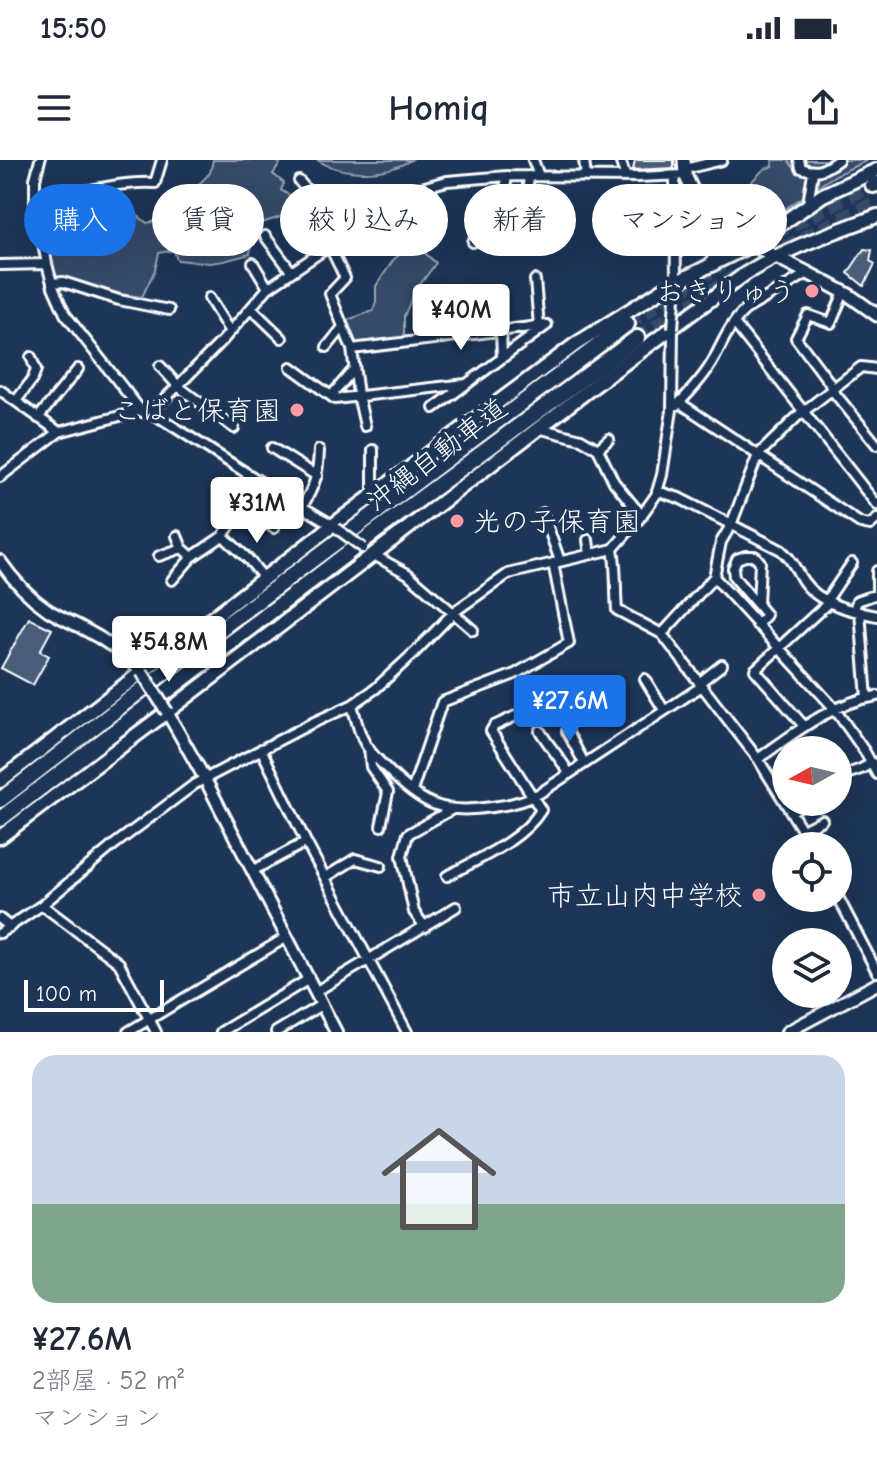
<!DOCTYPE html>
<html lang="ja">
<meta charset="utf-8">
<style>
body{margin:0;font-family:"Comic Neue","Klee One",sans-serif;background:#f2f2f3;color:#1f2937;height:100vh;display:flex;flex-direction:column;font-size:30px;white-space:nowrap}
*{box-sizing:border-box;margin:0}
p{font-size:26px;color:#747a83}
.icon{flex:none;width:44px;height:44px;fill:none;stroke:currentColor;stroke-width:2;stroke-linecap:round;stroke-linejoin:round}
.map{position:relative;height:872px;overflow:hidden}
.sheet{display:flex;flex-direction:column;background:#fff;flex:1}
.sheet>*{flex:none}
.hud{position:absolute;left:24px;top:24px;width:830px;height:72px;display:flex;gap:16px}
.needle{width:52px;rotate:262deg}
.controls{position:absolute;left:772px;top:576px;display:grid;gap:16px}
.controls a{display:grid;place-items:center;width:80px;height:80px;border-radius:50%;background:#fff;box-shadow:0 8px 32px #0002;font-size:40px}
.scale{position:absolute;left:24px;bottom:20px;width:140px;box-sizing:border-box;padding-left:8px;border:4px solid #fff;border-top:0;font-size:22px;line-height:28px;white-space:nowrap;color:#fff;-webkit-text-stroke:6px #1d3557;paint-order:stroke}
.price{position:absolute;translate:-50% -68px;padding:0 18px;border-radius:8px;background:#fff;color:#222;font-size:26px;line-height:52px;filter:drop-shadow(0 2px 4px #0008)}
.price::after{content:'';position:absolute;left:50%;top:48px;width:24px;height:18px;margin-left:-12px;background:inherit;clip-path:polygon(0 0,100% 0,50% 100%)}
.price.on{background:#1a73e8;color:#fff}
ul{padding:0;list-style:none}
li{display:grid;align-content:center;gap:16px;height:424px;padding:0 32px}
li+li{border-top:2px solid #e0e1e3}
li span{display:grid;place-items:center;height:248px;border-radius:24px;color:#555}
li>.icon{margin-inline-start:auto}
span .icon{width:144px;height:144px;fill:#fffc;stroke-width:1}
li b{font-size:34px}
.tag{padding:0 28px;border-radius:36px;background:#fff;box-shadow:0 8px 32px #0002;font-size:28px;line-height:72px}
.tag.on{background:#1a73e8;color:#fff}
.status{display:flex;justify-content:space-between;align-items:center;height:56px;padding:0 40px;background:#fff;direction:ltr}
.status svg{height:22px;fill:currentColor}
header{display:flex;justify-content:space-between;align-items:center;height:104px;padding:0 32px;background:#fff;font-size:36px;font-weight:700}
.map>svg:first-child{display:block}
.green{fill:#364b69;stroke:#9aa5b4;stroke-width:2}
.building{fill:#4a5d79;stroke:#fff;stroke-width:2}
.lines{fill:none;stroke-linecap:round;stroke-linejoin:round}
.motorway-tunnel{stroke:#344968;stroke-width:14;stroke-dasharray:14 7;stroke-linecap:butt}
.minor-casing{stroke:#fff;stroke-width:14}
.tertiary-casing{stroke:#fff;stroke-width:16}
.secondary-casing{stroke:#fff;stroke-width:17}
.primary-casing{stroke:#fff;stroke-width:18}
.motorway-casing{stroke:#fff;stroke-width:20}
.minor{stroke:#1d3557;stroke-width:8}
.tertiary{stroke:#1d3557;stroke-width:10}
.secondary{stroke:#1d3557;stroke-width:11}
.primary{stroke:#1d3557;stroke-width:12}
.motorway{stroke:#1d3557;stroke-width:14}
.minor-bridge-casing{stroke:#fff;stroke-width:14;stroke-linecap:butt}
.tertiary-bridge-casing{stroke:#fff;stroke-width:16;stroke-linecap:butt}
.minor-bridge{stroke:#1d3557;stroke-width:8}
.tertiary-bridge{stroke:#1d3557;stroke-width:10}
.poi-dot{fill:#ff9aa2;stroke:#1d3557;stroke-width:3}
.labels{text-anchor:middle;stroke-width:8;stroke-linejoin:round;paint-order:stroke}
.poi-label{font-size:28px;fill:#fff;stroke:#1d3557;text-anchor:end}
.street-label{font-size:28px;fill:#fff;stroke:#1d3557}
</style>
<div class="status"><b>15:50</b><svg viewBox="0 0 49 12"><path d="M0 12V9h3v3zM5 12V6h3v6zM10 12V3h3v9zM15 12V0h3v12zM26 1h20v11H26zM47 4h2v5h-2z"/></svg></div>
<header><svg class="icon" aria-label="menu" viewBox="0 0 24 24"><path d="M4 6h16M4 12h16M4 18h16"/></svg>Homiq<svg class="icon" aria-label="share" viewBox="0 0 24 24"><path d="M12 15V3M7 8l5-5 5 5M5 13v7h14v-7"/></svg></header>
<div class="map">
<svg width="877" height="872" viewBox="0 0 877 872">
<rect width="100%" height="100%" fill="#1d3557"/>
<filter id="ink" filterUnits="userSpaceOnUse"><feTurbulence type="fractalNoise" baseFrequency=".0125" numOctaves="2"/><feDisplacementMap in="SourceGraphic" scale="16" xChannelSelector="R" yChannelSelector="G"/><feConvolveMatrix kernelMatrix="1 2 1 2 8 2 1 2 1" color-interpolation-filters="sRGB"/></filter>
<g filter="url(#ink)">
<path class="green" d="M213 0H276L280 4 273 14 284 23 281 30 306 46 292 53 253 66 250 94 224 101 210 103 177 100 174 90 159 93 155 110 142 137C129 135 115 134 102 130 83 124 70 114 50 119L45 96 56 94 115 69 112 57 130 50 147 63 180 56 192 31 210 13Z
M317 0H411C385 16 343 16 317 0Z
M772 0H788L793 7 810 13 806 35 768 60 762 50 770 39 755 27 744 38 740 33 764 9 773 6Z
M801 0H868L836 15 812 30V9L805 7Z
M415 84 436 103 414 133 404 156V177L358 187 347 160 373 151 376 142V126L394 99Z"/>
<path class="building" d="M635 0H674V8L633 10Z
M755 28 768 39 756 54 745 40Z
M690 44 704 66 692 73 682 58V49Z
M864 89 872 90 870 101 875 104 864 126 848 113Z
M29 458 52 469 40 491 49 496 33 525 1 508Z"/>
<g class="lines">
<path class="motorway-tunnel" d="M774 74 873 25
M784 87 877 41
M627 164 722 105
M637 178 735 116"/>
<g class="minor-casing">
<path id="minor" d="M40 0 35 19V42L47 104 53 127 65 154 142 252 157 256 259 321 336 367
M533 0 539 16
M584 0 586 17
M620 0 626 17
M799 0 801 8C818 14 824 10 838 0
M685 9 722 0
M675 16 676 122
M299 21 320 45 325 71 329 85 345 118 330 134 352 189 358 235 365 266
M35 42C74 35 115 21 155 23L162 0
M808 44 813 12
M525 52 529 16
M368 60 382 87
M265 76 291 111
M473 82 504 36 507 16
M253 103 268 128
M0 105 47 104
M535 120 539 166
M52 123 63 122 119 140 169 150
M844 132 831 163 808 155 796 178 829 222 832 230 877 285
M209 138 230 172
M251 148 282 178
M734 163 877 345
M501 170 502 198
M327 187 343 167
M352 189 547 165 434 248
M160 206 179 227 234 268
M291 207 335 239 466 224
M0 230 59 272
M331 236 354 209
M16 241 32 220 36 210 31 197
M680 243 860 363 870 365 877 359
M677 245C690 232 705 216 714 199 723 182 730 164 745 150L808 113
M38 258 78 209
M538 268 581 279 598 289 614 322 642 356
M272 288 317 316
M598 289 609 279
M373 290V335
M0 317 59 272 158 246 223 180 268 128 396 41 421 28 447 21 507 16 637 17 685 15
M657 331 679 338 781 390C793 400 795 409 803 421 819 444 851 451 877 456
M242 347 274 368
M302 347C315 325 318 316 319 290
M543 353 560 401
M177 376 182 388
M223 376 248 399 264 418
M588 380 590 394
M613 389C617 409 615 429 617 450L662 474 758 599 812 686
M372 394 408 414 473 470
M159 396 182 388 192 397
M714 417 721 382 731 365 758 295 799 255 861 207 877 209
M172 420 192 397 223 376 259 321
M827 440 852 403
M854 450 857 441 877 434V411
M860 452 867 538
M757 465 766 455 734 417 733 408 737 399 745 396H755L760 402 758 445
M662 474 714 417 834 548 865 592 877 614
M645 519 664 550
M699 523 722 505
M352 545C355 555 357 565 361 575 366 589 377 599 387 609 422 645 443 655 492 647 509 645 525 641 540 633L702 526
M804 566 755 510 829 442
M540 571C549 586 560 598 569 613
M567 571 584 603
M261 589 306 682 407 872
M369 589 371 607 388 632 381 666
M758 599C795 573 831 543 877 536
M838 617 861 609 872 603
M412 631 442 542 515 514 569 483 553 403
M791 652 804 642
M803 670 822 660
M252 711 306 682
M447 716C478 699 522 681 541 650L491 571 494 566 533 548
M326 717 355 699 381 706
M838 737 877 812
M42 745 119 803 156 872
M0 759 10 767
M425 767 414 752 402 696 408 674 451 650
M0 773 42 745 115 684 195 624 310 564 352 545 375 529 414 493 454 452 508 414 613 389 639 359 656 335 662 315 672 250 673 169
M315 832 456 747
M128 872 287 777
M221 872 309 819
M276 872 321 845"/>
</g>
<g class="tertiary-casing">
<path id="tertiary" d="M0 401C13 420 29 437 48 450 59 457 71 462 82 468 104 479 125 494 142 512
M167 552 205 619 336 872
M787 872 877 824"/>
</g>
<g class="secondary-casing">
<path id="secondary" d="M684 0 685 15 695 36 727 72 808 113 849 135 877 155"/>
</g>
<g class="primary-casing">
<path id="primary" d="M712 105 720 83 721 66
M0 621 332 366 576 184 665 128 751 85 823 35 877 10
M0 677 167 552 603 219 745 114C786 88 832 73 877 56"/>
</g>
<g class="motorway-casing">
<path id="motorway" d="M873 25 877 24
M0 640 219 470 627 164
M0 659 375 372 637 178"/>
</g>
<use href="#minor" class="minor"/>
<use href="#tertiary" class="tertiary"/>
<use href="#secondary" class="secondary"/>
<use href="#primary" class="primary"/>
<use href="#motorway" class="motorway"/>
<g class="minor-bridge-casing">
<path id="minor-bridge" d="M673 169 676 122
M336 368 363 388"/>
</g>
<g class="tertiary-bridge-casing">
<path id="tertiary-bridge" d="M142 512 167 552"/>
</g>
<use href="#minor-bridge" class="minor-bridge"/>
<use href="#tertiary-bridge" class="tertiary-bridge"/>
</g>
</g>
<g class="poi-dot">
<circle cx="812" cy="131" r="8"/>
<circle cx="297" cy="250" r="8"/>
<circle cx="457" cy="361" r="8"/>
<circle cx="759" cy="735" r="8"/>
</g>
<g class="labels">
<g class="poi-label">
<text x="796" y="141">おきりゅう</text>
<text x="281" y="260">こばと保育園</text>
<text x="473" y="371" text-anchor="start">光の子保育園</text>
<text x="743" y="745">市立山内中学校</text>
</g>
<g class="street-label">
<text transform="translate(436 294) rotate(-37)" y="10">沖縄自動車道</text>
</g>
</g>
</svg>
<div class="controls">
<a><svg class="needle" viewBox="-14 -14 28 28"><path d="M0-13l5 13h-10z" fill="#e53935"/><path d="M0 13l5-13h-10z" fill="#747a83"/></svg></a>
<a><svg class="icon" aria-label="locate" viewBox="0 0 24 24"><circle cx="12" cy="12" r="6"/><path d="M12 2v4M12 18v4M2 12h4M18 12h4"/></svg></a>
<a><svg class="icon" aria-label="layers" viewBox="0 0 24 24"><path d="M12 4l9 5-9 5-9-5zM3 14l9 5 9-5"/></svg></a>
</div>
<div class="scale">100 m</div>
<b class="price" style="left:461px;top:192px">¥40M</b>
<b class="price" style="left:257px;top:385px">¥31M</b>
<b class="price" style="left:169px;top:524px">¥54.8M</b>
<b class="price on" style="left:570px;top:583px">¥27.6M</b>
<div class="hud">
<a class="tag on">購入</a>
<a class="tag">賃貸</a>
<a class="tag">絞り込み</a>
<a class="tag">新着</a>
<a class="tag">マンション</a>
</div>
</div>
<section class="sheet">
<ul>
<li><span style="background:linear-gradient(#c9d6e8 60%,#7fa58c 0)"><svg class="icon" aria-label="home" viewBox="0 0 24 24"><path d="M3 11l9-7 9 7M6 9v11h12V9"/></svg></span><div><b>¥27.6M</b><p>2部屋 · 52 m²</p><p>マンション</p></div></li>
</ul>
</section>
